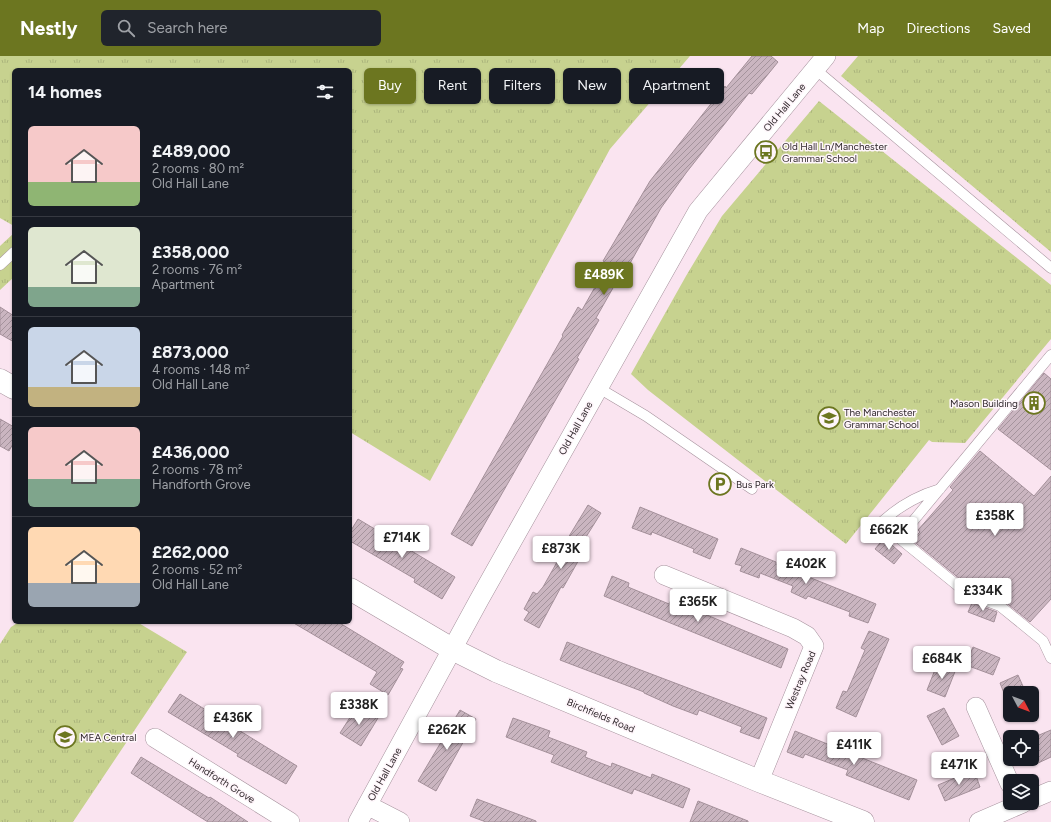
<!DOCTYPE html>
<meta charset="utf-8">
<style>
body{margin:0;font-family:Figtree,sans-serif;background:#20242c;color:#f1f3f6;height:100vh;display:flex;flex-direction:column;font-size:15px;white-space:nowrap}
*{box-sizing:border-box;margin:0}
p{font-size:13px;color:#9ea1a6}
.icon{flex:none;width:22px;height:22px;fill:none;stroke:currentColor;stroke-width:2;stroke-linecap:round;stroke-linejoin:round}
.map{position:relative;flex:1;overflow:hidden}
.panel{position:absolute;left:12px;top:12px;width:340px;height:556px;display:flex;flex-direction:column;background:#171b24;border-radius:6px;box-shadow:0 1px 3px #0004}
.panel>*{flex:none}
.top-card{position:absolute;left:364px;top:12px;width:380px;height:36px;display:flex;gap:8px}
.needle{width:26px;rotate:131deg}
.buttons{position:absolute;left:1003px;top:630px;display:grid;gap:8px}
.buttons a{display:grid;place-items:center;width:36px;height:36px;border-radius:6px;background:#171b24;box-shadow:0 1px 3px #0004;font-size:20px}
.price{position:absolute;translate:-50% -34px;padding:0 9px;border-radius:4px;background:#fff;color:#222;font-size:13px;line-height:26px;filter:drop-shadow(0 1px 2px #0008)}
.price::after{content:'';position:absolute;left:50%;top:24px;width:12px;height:9px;margin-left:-6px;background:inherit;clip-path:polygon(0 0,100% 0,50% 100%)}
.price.current{background:#6c7620;color:#fff}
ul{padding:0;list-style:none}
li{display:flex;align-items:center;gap:12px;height:100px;padding:0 16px}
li+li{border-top:1px solid #363941}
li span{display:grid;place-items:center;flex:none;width:112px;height:80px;border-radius:6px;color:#555}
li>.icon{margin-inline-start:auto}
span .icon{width:48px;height:48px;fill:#fffc;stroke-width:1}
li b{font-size:17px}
h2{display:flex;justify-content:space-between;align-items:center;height:48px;padding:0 16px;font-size:17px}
.chip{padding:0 14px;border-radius:6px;background:#171b24;box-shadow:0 1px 3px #0004;font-size:14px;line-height:36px}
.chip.current{background:#6c7620;color:#fff}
header{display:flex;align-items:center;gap:24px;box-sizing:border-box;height:56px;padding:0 20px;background:#6c7620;color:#fff}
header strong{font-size:19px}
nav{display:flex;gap:22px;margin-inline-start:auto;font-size:14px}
.search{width:280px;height:36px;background:#20242c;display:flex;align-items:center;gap:10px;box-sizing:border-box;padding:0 14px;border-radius:6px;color:#9ea1a6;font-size:15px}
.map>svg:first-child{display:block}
.park{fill:url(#park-tufts)}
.building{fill:url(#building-hatch);stroke:#a4909a}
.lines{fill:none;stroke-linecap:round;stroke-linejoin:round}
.lane-casing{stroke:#a6929d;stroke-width:11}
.street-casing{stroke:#a6929d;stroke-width:20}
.highway-casing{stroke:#a6929d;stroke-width:23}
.lane{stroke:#fff;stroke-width:10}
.street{stroke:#fff;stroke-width:19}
.highway{stroke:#fff;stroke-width:22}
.labels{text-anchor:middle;stroke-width:3;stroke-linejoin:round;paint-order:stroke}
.street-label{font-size:10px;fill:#30282c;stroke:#fef5fa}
.poi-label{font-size:10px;fill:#30282c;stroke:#fef5fa;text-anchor:start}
</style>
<header>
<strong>Nestly</strong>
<div class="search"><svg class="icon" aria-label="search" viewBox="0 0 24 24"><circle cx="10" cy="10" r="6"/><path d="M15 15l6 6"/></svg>Search here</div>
<nav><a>Map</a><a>Directions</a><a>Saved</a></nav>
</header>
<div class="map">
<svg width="1051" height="766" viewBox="0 0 1051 766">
<defs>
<pattern id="park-tufts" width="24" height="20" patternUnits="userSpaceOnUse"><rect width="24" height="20" fill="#c7d28f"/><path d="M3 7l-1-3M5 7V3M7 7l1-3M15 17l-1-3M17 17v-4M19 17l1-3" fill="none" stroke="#abb47c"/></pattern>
<pattern id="building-hatch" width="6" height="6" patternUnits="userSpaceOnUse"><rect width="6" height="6" fill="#cab5c0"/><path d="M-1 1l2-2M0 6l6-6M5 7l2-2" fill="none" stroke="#a4939c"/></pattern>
</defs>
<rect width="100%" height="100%" fill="#fae4f0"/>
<path class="park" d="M0 0H690L610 93 430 425 350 376V14H14V170L0 162Z
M858 0H1051V196L841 20Z
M819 45 1051 229V283L965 387 932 386 929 384 846 488 648 334 631 318 686 220 722 160Z
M14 177V221L0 234V190Z
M19 566H137L187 596 73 766H0V588L11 571Z"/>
<path class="building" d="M752 0H771L778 6 752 38 749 37 686 117 661 152 624 218 622 216 596 262 599 264 577 302 579 303 472 490 451 478 563 280 562 279 578 251 582 254 608 208 603 205 650 125 725 30 726 32Z
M0 251 14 260V286L0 278Z
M1044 317 1051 323V414L998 373Z
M0 363 14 371V386L9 395 0 390Z
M980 395 1034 440 1051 420V543L1030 566 1004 545 971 532 912 484 920 476 918 474 953 434 950 431Z
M588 449 601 457 576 497 581 500 563 532 561 531 539 572 524 564 529 556 524 553 533 536 537 538 543 531 570 483 568 482Z
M640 451 718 483 710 503 693 496 694 493 652 476 651 479 632 472Z
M358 463 455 521 442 543 414 526 415 523 350 485V476Z
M884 482 902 498 894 508 875 493Z
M741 492 776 506V508L876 548 868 567 849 560 850 556 808 540 806 543 791 536 793 530 760 517 759 522 740 515 742 510 735 508Z
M612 520 629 527 628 531 669 548 671 544 788 593 781 612 604 540Z
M972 547 997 556 994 566 968 556Z
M292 566H338L404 606 400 612 403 613 388 639 370 628 377 616Z
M869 575 889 583 856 661 836 652 843 635 847 636 865 594 861 592Z
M567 586 767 662 759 683 740 676 742 671 699 654 697 659 673 650 644 637V636L560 604Z
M973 591 1000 602 993 619 966 609Z
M938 606 956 613 945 641 927 634Z
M1018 619 1026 637H1004L1000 627Z
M180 638 297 710 286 728 237 700 238 698 168 656Z
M358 649 378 662 361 690 340 677Z
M944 652 959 680 942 689 927 660Z
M460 654 476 663 436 735 418 725Z
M513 662 550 675 548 681 587 696 585 701 611 711 612 707 651 722 652 718 690 733 683 752 634 733 632 738 551 706 554 699 506 681Z
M1051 674V701L1036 708 1032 698V682Z
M795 675 917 724 909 744 846 719 848 714 805 698 803 702 787 696Z
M141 701 209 742 210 741 248 766H208L192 756 131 717Z
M974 714 980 731 945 745 938 729Z
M477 743 536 765V766H486L470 760Z
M698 745 748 765V766H690Z"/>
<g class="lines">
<g class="lane-casing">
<path id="lane" d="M815 13 1051 212
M0 209 14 196
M1051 299 899 482 968 538 1000 550 1043 585 1051 602
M597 331 646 360 752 433
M873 475C892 454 913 441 940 433"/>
</g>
<g class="street-casing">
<path id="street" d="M664 519 793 572 807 580 814 590 759 725
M976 651 1010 728
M155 682 290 766
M1032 743 1051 735
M367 749 400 766
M358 766 479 544 698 155 826 0
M979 766 1023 747"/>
</g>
<g class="highway-casing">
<path id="highway" d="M0 324 14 332
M350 533 452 593 496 615 759 725 863 766"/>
</g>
<use href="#lane" class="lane"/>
<use href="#street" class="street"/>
<use href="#highway" class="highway"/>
</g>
<defs>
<g id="bus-ring" transform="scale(1.15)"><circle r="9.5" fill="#fef5fa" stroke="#6c7620" stroke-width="1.5"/><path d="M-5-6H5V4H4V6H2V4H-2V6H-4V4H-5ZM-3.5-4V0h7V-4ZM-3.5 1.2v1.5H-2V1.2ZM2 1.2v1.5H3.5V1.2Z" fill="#6c7620"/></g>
<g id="building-ring" transform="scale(1.15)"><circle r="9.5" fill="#fef5fa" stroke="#6c7620" stroke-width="1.5"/><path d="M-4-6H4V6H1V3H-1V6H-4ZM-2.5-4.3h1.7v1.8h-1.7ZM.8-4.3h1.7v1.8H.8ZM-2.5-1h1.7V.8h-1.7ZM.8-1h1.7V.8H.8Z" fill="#6c7620"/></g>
<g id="school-ring" transform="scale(1.15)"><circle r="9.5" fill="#fef5fa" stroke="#6c7620" stroke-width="1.5"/><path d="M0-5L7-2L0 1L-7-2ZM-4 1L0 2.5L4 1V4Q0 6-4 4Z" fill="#6c7620"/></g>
<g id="parking-ring" transform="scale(1.15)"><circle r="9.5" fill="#fef5fa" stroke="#6c7620" stroke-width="1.5"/><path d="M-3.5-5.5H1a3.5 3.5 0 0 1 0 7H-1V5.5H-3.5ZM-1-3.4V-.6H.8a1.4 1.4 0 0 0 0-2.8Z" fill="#6c7620"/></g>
</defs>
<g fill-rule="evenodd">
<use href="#bus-ring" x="766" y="96"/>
<use href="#building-ring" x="1034" y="347"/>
<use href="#school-ring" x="829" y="362"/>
<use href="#parking-ring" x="720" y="428"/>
<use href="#school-ring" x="65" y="681"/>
</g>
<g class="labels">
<g class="street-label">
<text transform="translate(784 51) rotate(-50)" y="4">Old Hall Lane</text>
<text transform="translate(575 372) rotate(-61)" y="4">Old Hall Lane</text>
<text transform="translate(800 624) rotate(-67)" y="4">Westray Road</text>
<text transform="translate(601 659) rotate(23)" y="4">Birchfields Road</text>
<text transform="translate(384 718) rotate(-61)" y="4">Old Hall Lane</text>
<text transform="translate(222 724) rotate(32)" y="4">Handforth Grove</text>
</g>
<g class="poi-label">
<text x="782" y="94">Old Hall Ln/Manchester<tspan x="782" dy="12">Grammar School</tspan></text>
<text x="1018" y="351" text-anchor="end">Mason Building</text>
<text x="844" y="360">The Manchester<tspan x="844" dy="12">Grammar School</tspan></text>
<text x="736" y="432">Bus Park</text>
<text x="80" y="685">MEA Central</text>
</g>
</g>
</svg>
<div class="buttons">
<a><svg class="needle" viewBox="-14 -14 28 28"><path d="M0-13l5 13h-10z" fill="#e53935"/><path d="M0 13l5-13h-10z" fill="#9ea1a6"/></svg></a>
<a><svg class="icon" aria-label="locate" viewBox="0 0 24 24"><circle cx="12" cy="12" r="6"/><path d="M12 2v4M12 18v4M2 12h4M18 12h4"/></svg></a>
<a><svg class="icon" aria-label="layers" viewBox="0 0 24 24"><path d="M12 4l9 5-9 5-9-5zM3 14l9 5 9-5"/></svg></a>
</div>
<b class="price current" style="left:604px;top:240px">£489K</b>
<b class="price" style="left:995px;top:481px">£358K</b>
<b class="price" style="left:889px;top:495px">£662K</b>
<b class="price" style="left:402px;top:503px">£714K</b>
<b class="price" style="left:561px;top:514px">£873K</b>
<b class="price" style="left:806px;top:529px">£402K</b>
<b class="price" style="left:983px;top:556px">£334K</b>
<b class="price" style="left:698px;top:567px">£365K</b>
<b class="price" style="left:942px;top:624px">£684K</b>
<b class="price" style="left:359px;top:670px">£338K</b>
<b class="price" style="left:233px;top:683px">£436K</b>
<b class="price" style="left:447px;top:695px">£262K</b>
<b class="price" style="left:854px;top:710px">£411K</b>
<b class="price" style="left:959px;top:730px">£471K</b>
<div class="top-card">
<a class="chip current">Buy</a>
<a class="chip">Rent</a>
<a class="chip">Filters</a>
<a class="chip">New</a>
<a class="chip">Apartment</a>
</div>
<section class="panel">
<h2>14 homes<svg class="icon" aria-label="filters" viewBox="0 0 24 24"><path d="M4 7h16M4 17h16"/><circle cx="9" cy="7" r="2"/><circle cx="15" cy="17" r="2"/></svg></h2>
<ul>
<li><span style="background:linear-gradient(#f6c9c9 70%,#8fb573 0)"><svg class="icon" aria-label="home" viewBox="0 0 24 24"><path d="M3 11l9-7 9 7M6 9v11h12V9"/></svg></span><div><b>£489,000</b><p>2 rooms · 80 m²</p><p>Old Hall Lane</p></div></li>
<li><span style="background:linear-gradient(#dfe7d0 75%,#7fa58c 0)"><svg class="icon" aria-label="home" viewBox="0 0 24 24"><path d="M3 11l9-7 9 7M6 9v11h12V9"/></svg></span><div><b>£358,000</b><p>2 rooms · 76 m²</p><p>Apartment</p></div></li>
<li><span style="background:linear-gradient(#c9d6e8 75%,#c2b280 0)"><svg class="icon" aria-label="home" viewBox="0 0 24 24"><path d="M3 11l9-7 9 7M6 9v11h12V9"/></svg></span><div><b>£873,000</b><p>4 rooms · 148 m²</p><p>Old Hall Lane</p></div></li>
<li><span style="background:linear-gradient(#f6c9c9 65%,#7fa58c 0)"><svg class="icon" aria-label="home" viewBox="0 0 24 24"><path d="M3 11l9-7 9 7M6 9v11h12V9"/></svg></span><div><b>£436,000</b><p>2 rooms · 78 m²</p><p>Handforth Grove</p></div></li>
<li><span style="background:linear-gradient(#ffd9b3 70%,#9aa5b1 0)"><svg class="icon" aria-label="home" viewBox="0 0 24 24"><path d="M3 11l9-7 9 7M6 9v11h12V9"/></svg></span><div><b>£262,000</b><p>2 rooms · 52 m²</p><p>Old Hall Lane</p></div></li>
</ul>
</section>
</div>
